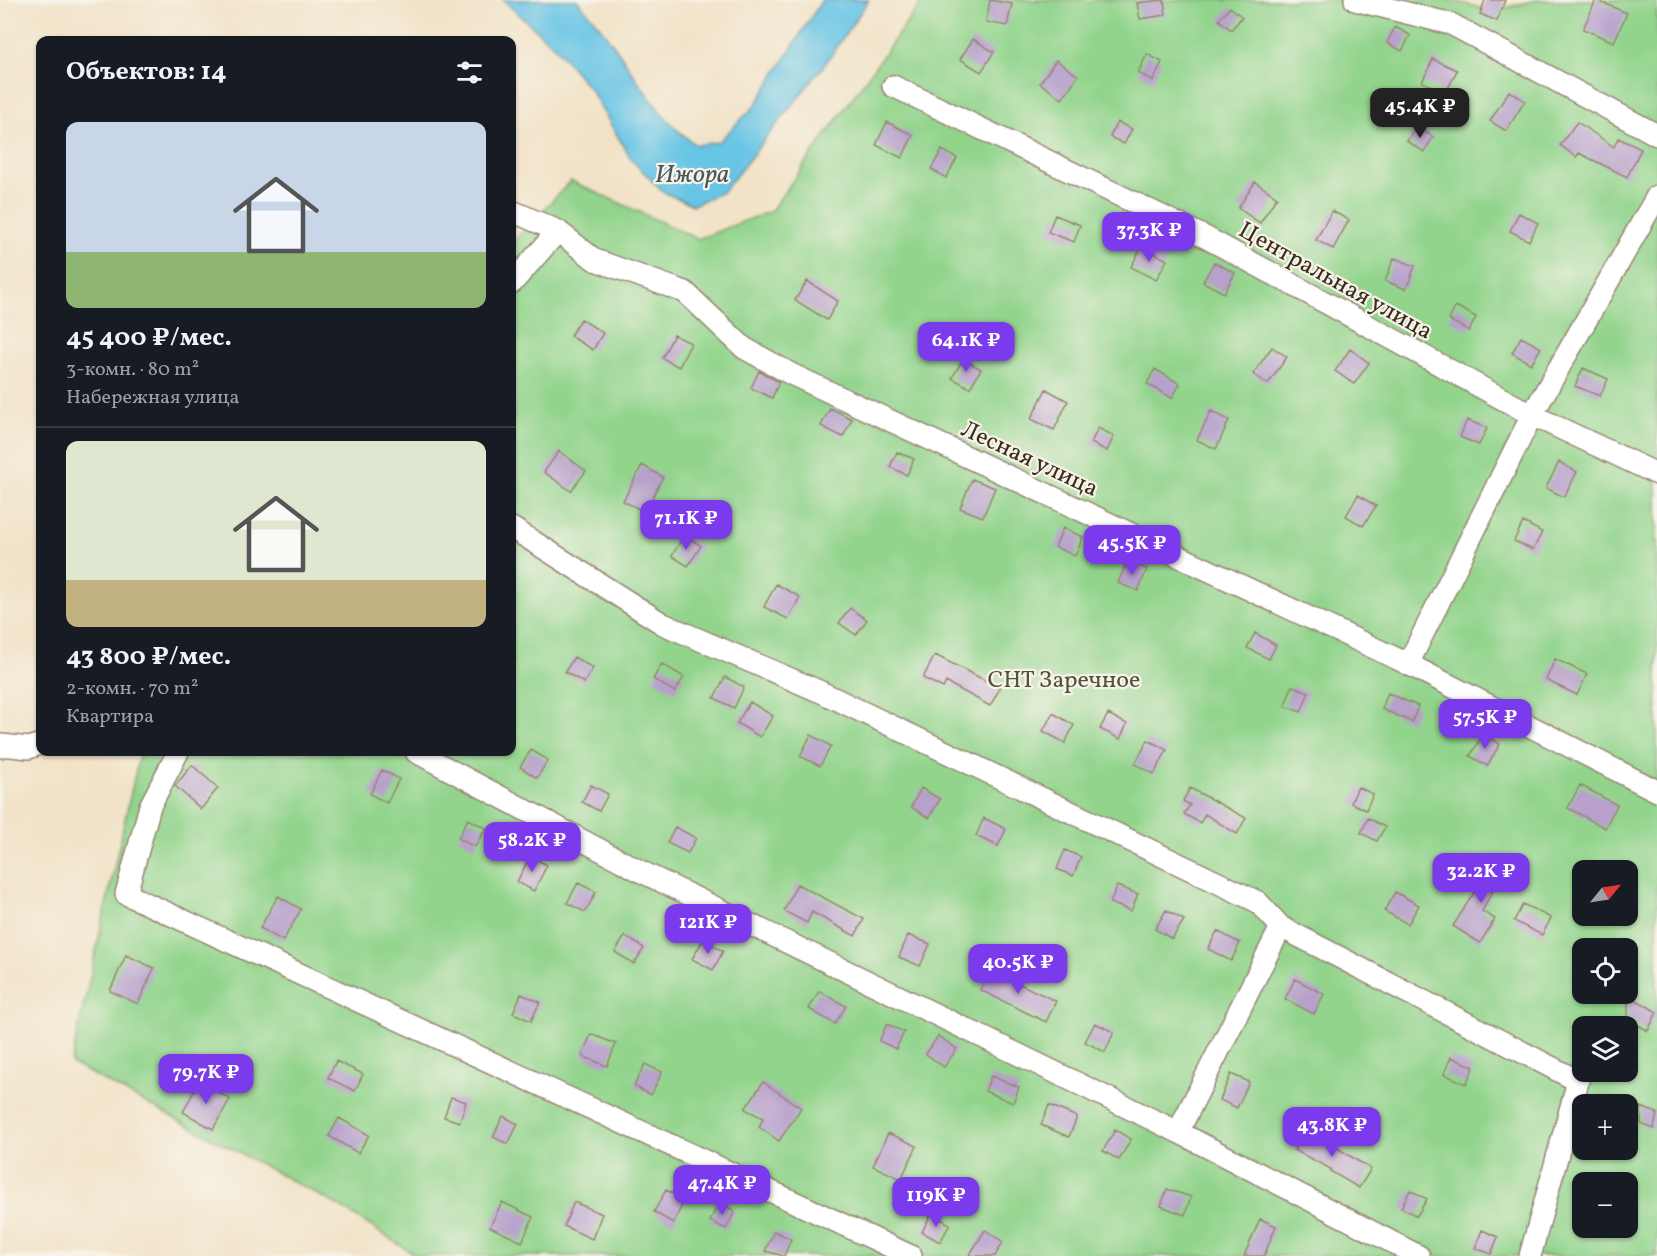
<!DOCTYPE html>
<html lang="ru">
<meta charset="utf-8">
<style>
body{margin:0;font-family:Vollkorn,serif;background:#20242c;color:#f1f3f6;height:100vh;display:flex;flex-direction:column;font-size:22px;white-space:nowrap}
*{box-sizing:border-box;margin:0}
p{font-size:20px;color:#9ea1a6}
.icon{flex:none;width:33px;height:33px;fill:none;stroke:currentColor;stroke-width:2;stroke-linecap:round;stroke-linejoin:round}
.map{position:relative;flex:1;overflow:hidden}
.side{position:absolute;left:36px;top:36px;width:480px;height:720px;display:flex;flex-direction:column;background:#171b24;border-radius:12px;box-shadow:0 2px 4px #0004}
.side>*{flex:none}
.needle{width:39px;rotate:60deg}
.controls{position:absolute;left:1572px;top:860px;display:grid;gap:12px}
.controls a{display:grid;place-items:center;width:66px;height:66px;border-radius:12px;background:#171b24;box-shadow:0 2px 4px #0004;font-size:30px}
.price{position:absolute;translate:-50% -51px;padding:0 14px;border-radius:12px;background:#7c3aed;color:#fff;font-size:20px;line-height:39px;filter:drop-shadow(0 2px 3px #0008)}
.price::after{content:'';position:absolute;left:50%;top:36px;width:18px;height:14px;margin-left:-9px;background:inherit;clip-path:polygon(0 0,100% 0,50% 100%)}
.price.current{background:#222;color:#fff}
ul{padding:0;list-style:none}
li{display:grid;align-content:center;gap:12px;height:318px;padding:0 30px}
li+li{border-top:2px solid #363941}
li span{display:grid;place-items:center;height:186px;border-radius:12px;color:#555}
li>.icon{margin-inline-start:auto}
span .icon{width:108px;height:108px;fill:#fffc;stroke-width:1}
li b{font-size:26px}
h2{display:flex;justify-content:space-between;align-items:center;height:72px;padding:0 30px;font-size:26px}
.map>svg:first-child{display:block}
.green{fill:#92d48c;stroke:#667f55;stroke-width:1.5;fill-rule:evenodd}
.water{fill:#67c5e5;stroke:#517882;stroke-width:1.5}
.building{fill:#b7a0cb}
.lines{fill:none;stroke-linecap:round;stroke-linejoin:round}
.minor-casing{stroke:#968673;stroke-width:24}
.minor{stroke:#fff;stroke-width:21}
.labels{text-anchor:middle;stroke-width:4.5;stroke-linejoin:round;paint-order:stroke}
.street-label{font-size:24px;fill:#3b2a1e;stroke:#f7f3e8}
.park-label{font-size:24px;fill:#51543a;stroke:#f7f3e8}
.water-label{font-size:26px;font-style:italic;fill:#48585a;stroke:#f7f3e8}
</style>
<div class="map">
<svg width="1657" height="1256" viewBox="0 0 1657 1256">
<rect width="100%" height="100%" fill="#f7f3e8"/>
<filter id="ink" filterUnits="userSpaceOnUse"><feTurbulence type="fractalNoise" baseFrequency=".0167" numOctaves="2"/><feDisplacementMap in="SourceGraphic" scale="12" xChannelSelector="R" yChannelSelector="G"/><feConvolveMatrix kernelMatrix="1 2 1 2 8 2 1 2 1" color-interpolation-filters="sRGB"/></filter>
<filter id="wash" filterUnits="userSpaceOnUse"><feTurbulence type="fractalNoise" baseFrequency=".008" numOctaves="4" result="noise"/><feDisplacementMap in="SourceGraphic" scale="24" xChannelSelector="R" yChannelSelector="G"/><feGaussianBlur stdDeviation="1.35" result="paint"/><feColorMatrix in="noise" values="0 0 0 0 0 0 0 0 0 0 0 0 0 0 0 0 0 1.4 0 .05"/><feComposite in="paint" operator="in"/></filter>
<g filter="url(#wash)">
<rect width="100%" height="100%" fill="#f2e3c8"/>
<path class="green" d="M923 0H1450L1492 11 1537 0H1657V1256H417L341 1207 71 1063 140 752H512V243L571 181 698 239 771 211ZM1582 870H1628V915H1582ZM1582 948H1628V993H1582ZM1582 1026H1628V1071H1582ZM1582 1104H1628V1149H1582ZM1582 1182H1628V1227H1582Z"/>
<path class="water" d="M503 0H577C586 11 596 21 604 32 634 71 655 117 696 145L718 142 755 106 822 0H869L825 64 723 192 693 205 663 192 631 159 592 92 555 47Z"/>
<g id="blocks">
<path class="building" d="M990 0 1012 4 1007 26 986 22Z
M1164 0 1166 15 1140 19 1137 3Z
M1485 0H1505L1497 21 1480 14Z
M1596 0 1627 13 1614 42 1583 29Z
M1230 7 1242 17 1231 30 1219 20Z
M1395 27 1410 35 1402 51 1387 43Z
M973 39 994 52 981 72 960 59Z
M1147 54 1162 62 1153 81 1138 73Z
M1433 59 1457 70 1446 93 1422 82Z
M1056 60 1078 76 1062 99 1040 83Z
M1509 91 1525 101 1506 131 1490 121Z
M887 122 913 135 902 158 876 145Z
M1117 122 1132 129 1124 144 1110 137Z
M1577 122 1614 147 1618 138 1641 149 1627 177 1579 153 1576 157 1560 145Z
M1416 126 1433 137 1424 152 1407 141Z
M942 150 957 158 946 178 931 169Z
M1255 182 1277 197 1260 223 1238 208Z
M1332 211 1349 220 1333 249 1316 240Z
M1519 213 1538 223 1529 241 1510 231Z
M1055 215 1080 225 1074 242 1048 232Z
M1142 246 1167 260 1156 280 1131 267Z
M1394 258 1415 266 1406 289 1385 281Z
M1214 262 1235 273 1224 293 1203 282Z
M807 281 838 301 827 320 795 300Z
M1456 306 1476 317 1469 331 1449 320Z
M581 319 603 333 593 350 570 336Z
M674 335 691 343 679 367 662 358Z
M1521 337 1541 348 1531 364 1512 353Z
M1272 347 1287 357 1268 384 1253 374Z
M1350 349 1369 363 1354 384 1335 371Z
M963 359 981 369 970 388 952 378Z
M1583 368 1608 379 1600 396 1575 386Z
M1155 369 1180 384 1172 398 1147 384Z
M759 371 779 382 772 398 751 388Z
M1046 389 1068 401 1054 430 1031 419Z
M830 408 852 419 843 437 821 426Z
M1211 411 1229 420 1216 449 1197 440Z
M1467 420 1487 428 1479 445 1460 437Z
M1098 428 1114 436 1107 451 1091 443Z
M559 451 586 471 571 491 544 472Z
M897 452 914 459 907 475 890 467Z
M1559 462 1577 472 1564 497 1546 488Z
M642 465 663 477 645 512 623 501Z
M972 479 995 488 983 517 960 508Z
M1358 495 1376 506 1363 526 1346 516Z
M1523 522 1542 532 1533 550 1514 541Z
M1063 528 1083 537 1075 556 1055 547Z
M684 535 701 546 688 566 672 556Z
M1127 561 1147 569 1138 591 1118 583Z
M776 584 800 597 788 619 764 607Z
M850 608 867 620 856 635 839 623Z
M1255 633 1276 645 1269 659 1247 648Z
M935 655 1000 688 990 706 946 682 943 688 923 678Z
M574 657 593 668 584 683 565 672Z
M1555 659 1587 674 1577 695 1546 680Z
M662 664 684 677 675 692 653 679Z
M725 677 744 687 734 708 714 698Z
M1292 686 1309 692 1301 712 1285 706Z
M1388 693 1418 706 1412 722 1382 709Z
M750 702 773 716 760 737 737 723Z
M1053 713 1074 725 1065 743 1043 731Z
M1108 714 1127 724 1120 739 1100 729Z
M1483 734 1500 744 1487 766 1470 756Z
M811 735 831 746 820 766 800 756Z
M1148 740 1167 750 1154 774 1135 764Z
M531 750 548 760 537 778 520 767Z
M192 765 218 788 201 809 175 786Z
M382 770 399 779 387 803 370 794Z
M591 785 608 794 599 811 582 802Z
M1580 785 1617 805 1605 828 1568 808Z
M1358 787 1373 794 1366 810 1351 803Z
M921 788 940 799 929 818 911 807Z
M1190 788 1246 818 1237 834 1205 814 1200 823 1184 814 1190 805 1183 801Z
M984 818 1006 829 998 846 976 836Z
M1368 818 1385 827 1377 841 1361 833Z
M468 819 486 828 475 847 458 838Z
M675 827 696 838 688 853 667 843Z
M1065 850 1081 857 1073 876 1057 869Z
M1498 854 1509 860 1482 911 1495 919 1480 943 1453 926Z
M530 856 547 865 534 891 517 882Z
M578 883 596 892 585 912 567 903Z
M797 884 864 919 855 936 812 912 807 923 784 911Z
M1117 886 1138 894 1131 911 1110 903Z
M1395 892 1419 905 1408 924 1384 911Z
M278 896 301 909 283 941 260 928Z
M1523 904 1551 918 1542 935 1514 921Z
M1166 910 1184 920 1172 939 1155 929Z
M1217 931 1240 943 1231 961 1208 949Z
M908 935 930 944 920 966 899 957Z
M625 936 644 948 634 964 615 952Z
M703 940 723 951 713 970 692 959Z
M126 955 154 968 138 1004 110 991Z
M992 967 1014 979 1013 981 1056 1001 1046 1022 980 990Z
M1295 979 1324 994 1314 1014 1285 999Z
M819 991 846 1006 835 1024 809 1009Z
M521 994 540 1002 531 1021 513 1013Z
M1628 995 1657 1012 1648 1031 1628 1019Z
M1095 1023 1114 1032 1105 1052 1085 1042Z
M887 1024 904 1032 896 1049 879 1041Z
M591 1034 616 1044 607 1066 582 1056Z
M938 1036 957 1049 944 1067 926 1054Z
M1451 1057 1474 1067 1466 1084 1444 1074Z
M336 1061 363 1074 355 1091 328 1078Z
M645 1064 662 1072 651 1095 634 1086Z
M1231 1074 1249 1082 1237 1108 1220 1100Z
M991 1076 1019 1087 1013 1103 985 1091Z
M199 1082 230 1099 213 1129 183 1112Z
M763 1082 801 1108 779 1141 759 1127 763 1118 745 1109Z
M451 1097 466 1102 460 1122 444 1117Z
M1049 1105 1077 1117 1069 1137 1041 1125Z
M1641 1107 1657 1113 1654 1129 1641 1124Z
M503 1116 518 1124 508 1144 493 1137Z
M339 1118 369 1135 358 1153 329 1136Z
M1305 1128 1371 1169 1359 1188 1330 1171 1331 1169 1294 1150Z
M1115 1130 1131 1139 1119 1160 1103 1151Z
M888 1133 917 1146 901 1179 873 1166Z
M1167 1189 1191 1197 1185 1215 1161 1206Z
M666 1190 685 1200 673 1223 654 1212Z
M1410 1190 1427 1199 1417 1216 1401 1208Z
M502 1202 533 1217 522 1242 490 1227Z
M574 1202 602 1214 592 1239 564 1226Z
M719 1203 735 1211 726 1229 710 1221Z
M931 1214 950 1224 940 1242 922 1232Z
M1260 1219 1276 1226 1264 1256H1244Z
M985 1230 1003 1242 995 1256H969Z
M1482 1230 1498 1237 1491 1254 1475 1248Z
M774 1231 791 1239 784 1256 765 1251Z"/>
</g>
</g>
<g filter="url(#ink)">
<use href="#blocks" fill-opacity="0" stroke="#968673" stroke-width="1.5"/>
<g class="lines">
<g class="minor-casing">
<path id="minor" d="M1355 0 1451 24 1657 135
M893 86 1205 237 1532 415 1657 474
M512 211 558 231 595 260 685 292 744 348 791 374 1408 664 1657 791
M512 283 558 231
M512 528 663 624 821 692 1258 902 1281 927 1578 1081 1530 1256
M1408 664 1532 415 1657 196
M0 747 2 745 29 748 40 744
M178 752 150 806 126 894 911 1256
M416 752 640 871 1178 1132 1281 927
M1178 1132 1419 1256"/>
</g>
<use href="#minor" class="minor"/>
</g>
</g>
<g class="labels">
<g class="street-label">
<text transform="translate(1336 280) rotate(29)" y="8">Центральная улица</text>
<text transform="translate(1030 458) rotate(25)" y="8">Лесная улица</text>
</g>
<g class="park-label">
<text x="1064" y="687">СНТ Заречное</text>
</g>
<g class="water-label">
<text x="692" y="182">Ижора</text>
</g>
</g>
</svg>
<div class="controls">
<a><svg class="needle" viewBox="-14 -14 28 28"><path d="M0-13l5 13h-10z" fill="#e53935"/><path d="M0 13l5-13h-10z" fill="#9ea1a6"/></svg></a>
<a><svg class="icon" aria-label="locate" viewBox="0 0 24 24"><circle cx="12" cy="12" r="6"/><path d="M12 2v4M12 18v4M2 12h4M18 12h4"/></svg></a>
<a><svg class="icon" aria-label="layers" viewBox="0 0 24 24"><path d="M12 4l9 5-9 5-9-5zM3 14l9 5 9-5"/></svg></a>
<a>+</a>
<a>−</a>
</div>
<b class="price current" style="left:1420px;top:139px">45.4K ₽</b>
<b class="price" style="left:1149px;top:263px">37.3K ₽</b>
<b class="price" style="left:966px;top:373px">64.1K ₽</b>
<b class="price" style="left:686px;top:551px">71.1K ₽</b>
<b class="price" style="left:1132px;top:576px">45.5K ₽</b>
<b class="price" style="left:1485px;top:750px">57.5K ₽</b>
<b class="price" style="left:532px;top:873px">58.2K ₽</b>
<b class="price" style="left:1481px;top:904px">32.2K ₽</b>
<b class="price" style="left:708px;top:955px">121K ₽</b>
<b class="price" style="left:1018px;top:995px">40.5K ₽</b>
<b class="price" style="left:206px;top:1105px">79.7K ₽</b>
<b class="price" style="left:1332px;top:1158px">43.8K ₽</b>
<b class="price" style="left:722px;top:1216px">47.4K ₽</b>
<b class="price" style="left:936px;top:1228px">119K ₽</b>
<section class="side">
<h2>Объектов: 14<svg class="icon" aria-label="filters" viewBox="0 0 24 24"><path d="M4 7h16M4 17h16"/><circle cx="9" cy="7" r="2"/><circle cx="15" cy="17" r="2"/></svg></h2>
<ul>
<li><span style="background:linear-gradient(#c9d6e8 70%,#8fb573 0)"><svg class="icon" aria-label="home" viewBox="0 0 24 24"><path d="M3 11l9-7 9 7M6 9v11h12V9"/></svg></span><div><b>45 400 ₽/мес.</b><p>3-комн. · 80 m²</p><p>Набережная улица</p></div></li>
<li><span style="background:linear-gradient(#dfe7d0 75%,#c2b280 0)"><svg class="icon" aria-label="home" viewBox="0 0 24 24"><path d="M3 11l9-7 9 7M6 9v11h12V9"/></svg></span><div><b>43 800 ₽/мес.</b><p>2-комн. · 70 m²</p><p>Квартира</p></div></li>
</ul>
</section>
</div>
